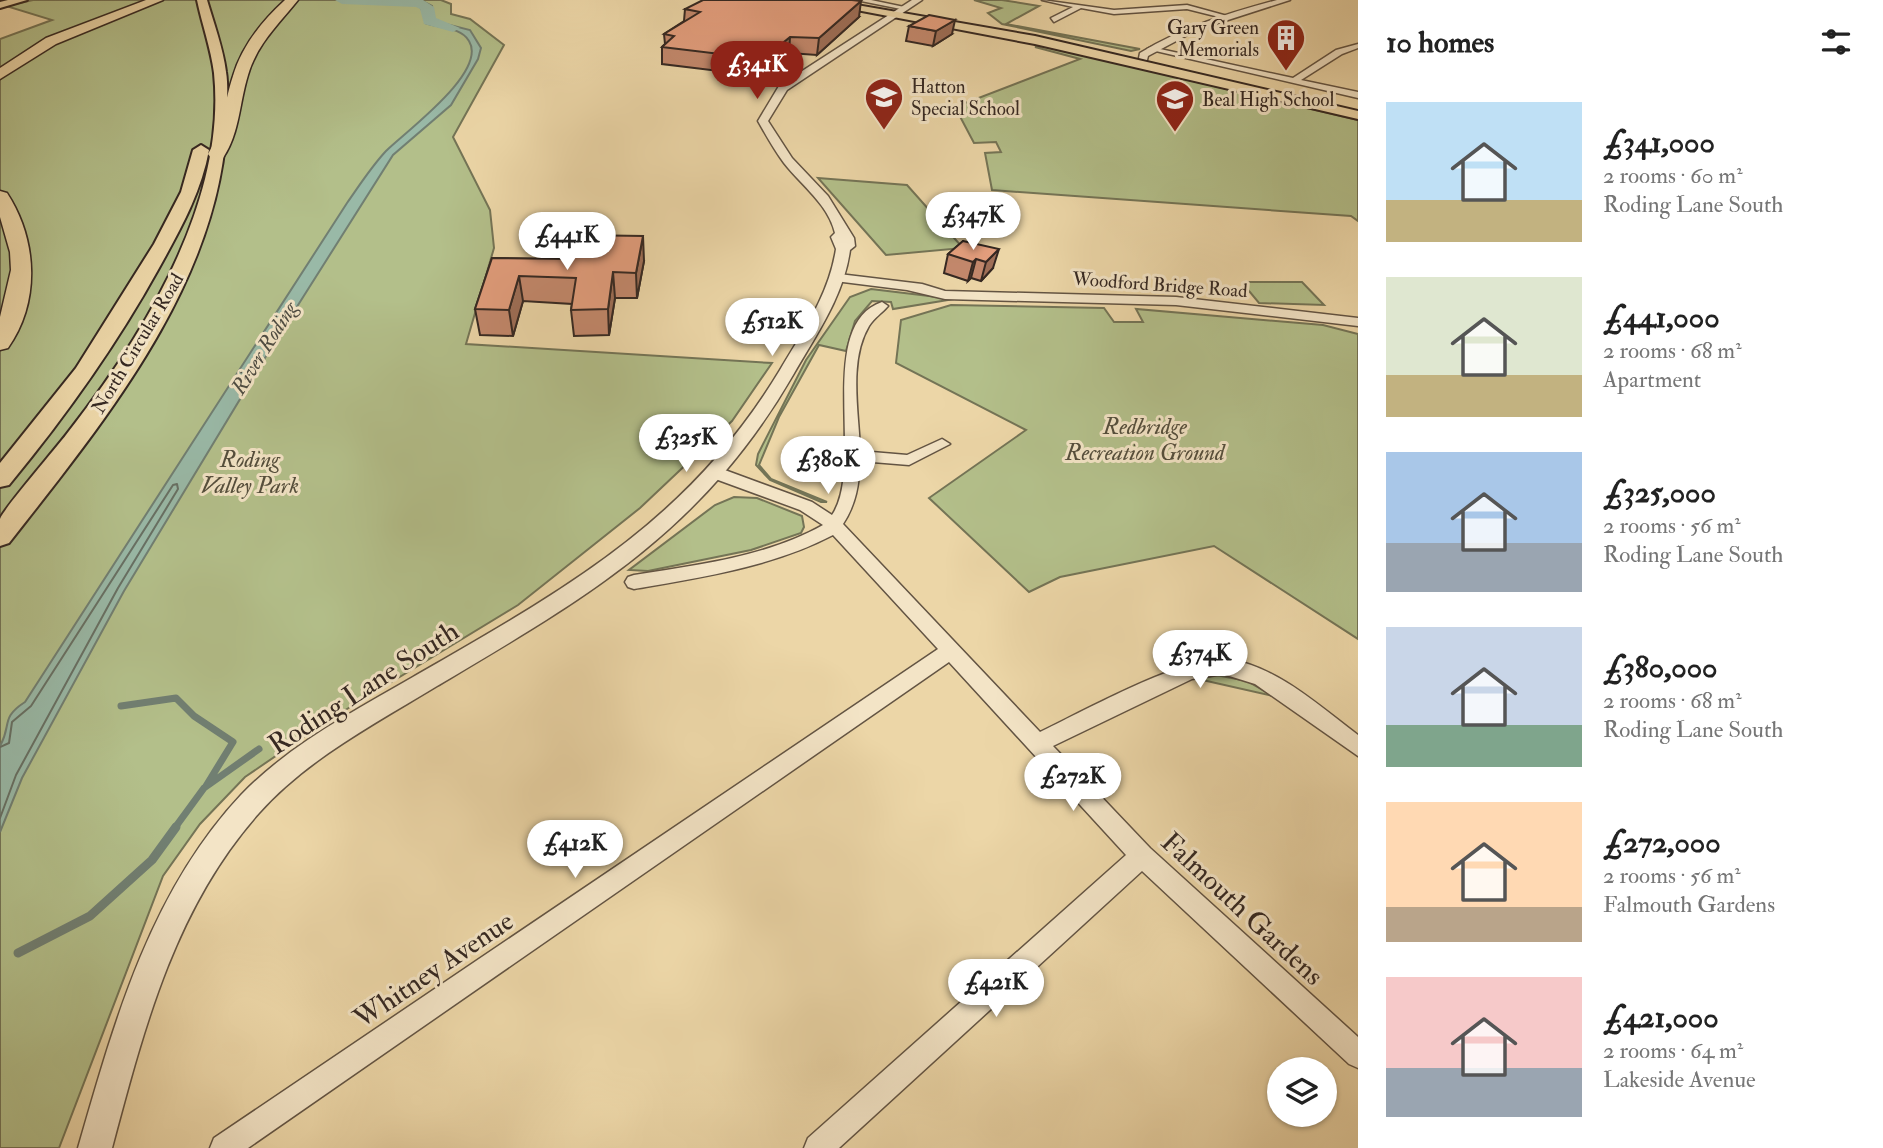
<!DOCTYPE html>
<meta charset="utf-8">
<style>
body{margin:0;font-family:"IM FELL Double Pica",serif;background:#f2f2f2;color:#222;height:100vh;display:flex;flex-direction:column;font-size:26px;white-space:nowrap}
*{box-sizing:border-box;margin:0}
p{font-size:23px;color:#767676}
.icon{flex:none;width:38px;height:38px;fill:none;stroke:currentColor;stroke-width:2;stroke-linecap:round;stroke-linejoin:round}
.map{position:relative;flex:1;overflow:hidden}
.panel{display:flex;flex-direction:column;background:#fff;width:525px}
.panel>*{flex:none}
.fabs{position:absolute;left:1267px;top:1057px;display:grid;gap:14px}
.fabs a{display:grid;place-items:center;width:70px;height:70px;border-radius:50%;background:#fff;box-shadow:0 2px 5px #0004;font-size:35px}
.price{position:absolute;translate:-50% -60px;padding:0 16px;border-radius:24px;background:#fff;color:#222;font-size:23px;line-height:46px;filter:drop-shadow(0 2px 4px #0008)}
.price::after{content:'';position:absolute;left:50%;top:42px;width:21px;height:16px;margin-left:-10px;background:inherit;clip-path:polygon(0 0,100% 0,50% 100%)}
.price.selected{background:#8f2418;color:#fff}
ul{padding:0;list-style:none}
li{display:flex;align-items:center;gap:21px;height:175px;padding:0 28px}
li span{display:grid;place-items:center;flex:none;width:196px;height:140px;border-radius:0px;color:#555}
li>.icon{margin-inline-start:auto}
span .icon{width:84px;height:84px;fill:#fffc;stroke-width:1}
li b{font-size:30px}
h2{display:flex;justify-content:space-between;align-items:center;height:84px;padding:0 28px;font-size:30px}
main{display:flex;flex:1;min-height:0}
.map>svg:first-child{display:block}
.green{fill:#b3bf8a;stroke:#747456;stroke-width:2}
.water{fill:#99b9a7;stroke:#717f72;stroke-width:2}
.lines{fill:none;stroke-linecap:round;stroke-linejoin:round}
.shore{stroke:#677064;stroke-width:2}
.stream-far1{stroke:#717f72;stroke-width:7}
.stream{stroke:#717f72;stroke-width:9}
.river{fill:#99b9a7;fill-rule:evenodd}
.minor-casing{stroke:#635443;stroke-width:3}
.tertiary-casing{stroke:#635443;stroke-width:3}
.primary-casing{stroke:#352822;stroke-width:4}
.trunk-casing{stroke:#352822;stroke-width:4}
.motorway-casing{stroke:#352822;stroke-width:3}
.minor{fill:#f3e4c6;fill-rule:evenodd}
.tertiary{fill:#f3e4c6;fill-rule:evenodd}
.primary{fill:#ecd6a7;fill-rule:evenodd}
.trunk{fill:#ecd6a7;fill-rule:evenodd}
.motorway{fill:#ecd6a7;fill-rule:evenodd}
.wall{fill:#c3886c;stroke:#352822;stroke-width:2}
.shaded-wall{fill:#9f6f58;stroke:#352822;stroke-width:2}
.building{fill:#e39e7d;stroke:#352822;stroke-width:2}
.labels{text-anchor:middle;stroke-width:6;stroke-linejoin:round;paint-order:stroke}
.far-poi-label{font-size:19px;fill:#352822;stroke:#f3e4c6;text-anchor:start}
.far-street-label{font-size:19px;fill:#352822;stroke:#f3e4c6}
.far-water-label{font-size:21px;font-style:italic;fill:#4e4c43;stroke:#f3e4c6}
.park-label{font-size:23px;font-style:italic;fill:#544e3c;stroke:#f3e4c6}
.near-street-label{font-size:28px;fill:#352822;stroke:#f3e4c6}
</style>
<main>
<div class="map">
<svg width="1358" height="1148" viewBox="0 0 1358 1148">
<rect width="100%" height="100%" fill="#ecd6a7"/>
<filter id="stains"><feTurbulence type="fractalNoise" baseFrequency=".00286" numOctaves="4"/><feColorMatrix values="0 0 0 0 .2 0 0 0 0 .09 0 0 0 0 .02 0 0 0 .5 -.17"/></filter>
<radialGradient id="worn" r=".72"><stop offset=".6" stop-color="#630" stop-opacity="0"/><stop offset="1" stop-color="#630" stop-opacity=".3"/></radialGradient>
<path class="green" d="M33 0H441L451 4V14L470 19 504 45 453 137 490 210 494 248 466 344 772 363 732 421 640 508 518 605 324 723 245 777 200 824 163 876 59 1148H0V39L52 20 6 6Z
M974 0H1002L1039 6 1006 24 1140 49 1131 51 1002 24 988 13 1001 8Z
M1045 46 1358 120V221L1351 216 992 190 985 153 1001 152 996 142 974 143 955 107 1080 59 1035 47Z
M818 178 907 185 963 248 886 255Z
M1248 282H1302L1324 305 1259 303 1244 285Z
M871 289 954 299 893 309 891 302 872 301 855 321 846 351 819 345 779 417 759 465 771 479 827 502H821L770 480 756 465 758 454 806 360 850 297Z
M951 305 1104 308 1114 322H1143L1136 309 1323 325 1358 334V639L1214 546 1060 577 1029 592 929 498 1026 430 896 363 901 320Z
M734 497 757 498 802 516 804 527 801 533 751 550 648 571 629 570 715 505Z
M1216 675 1247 681 1273 696 1198 679Z"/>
<path class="water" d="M424 2 432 6 434 21 470 30 481 48 478 59 451 105 393 155 274 343 124 591 22 778 0 832V746C12 725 0 718 25 702L347 203C359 186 371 167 386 151 405 132 488 72 469 41 461 27 439 28 425 23L426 17 419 5Z"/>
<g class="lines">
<path class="shore" d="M0 747 9 743 12 722 31 706 173 485 177 484 178 489 118 588 16 775 0 818"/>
<path class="stream-far1" d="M121 706 176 698 194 716 233 742 206 786
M174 829 204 788 259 749"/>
<path class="stream" d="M18 953 90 916 152 860 176 827"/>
<path class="river" d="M335 0H423L434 7 436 18 460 28 453 32 424 24 420 9 416 7 342 4Z"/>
<g class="minor-casing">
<path id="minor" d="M856 0H871L909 8 906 10Z
M1042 0 1114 10 1187 5 1231 17 1227 19 1187 9 1114 14 1081 8 1054 22 1051 18 1073 7Z
M1358 44V48L1342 54 1301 80 1358 92V98L1147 49 1151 47 1293 78 1336 50Z
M839 274 922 284 945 291 1176 297 1358 318V326L1176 305 945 299 907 290 835 281V275Z
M882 302 888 306C882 313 874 318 869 326 848 361 859 413 860 451L907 455 942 439 950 444 909 465 860 461C859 485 856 504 843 524L1040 732C1080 713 1190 652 1229 659 1279 668 1319 706 1358 735V756L1255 684 1223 674 1192 679 1053 746 1150 848 1358 1037V1068L1349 1064 1142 871 839 1148H804L808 1138 1126 855 949 662 248 1148H210L214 1138 938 649 833 535C772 567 702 577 634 589L628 587 625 582 628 577 634 575C697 565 766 557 823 525L800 510 710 477 708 473 710 469H722L812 502 832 515C866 466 814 325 882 302Z"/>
</g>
<g class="tertiary-casing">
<path id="tertiary" d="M912 0H922L787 90 768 121 792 158 828 196 854 238 855 246 850 250C844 296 816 335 793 375 702 532 587 597 437 686 376 723 307 759 259 813 175 907 144 1028 112 1148H78C114 1023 150 892 241 795 289 745 354 711 413 677 562 591 688 523 780 370 803 331 829 295 836 249L831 237 835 233C828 204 802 186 784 163 774 150 766 135 758 121L779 86Z
M1277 0H1290L1197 30 1148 56 1147 60 1139 58 1140 53C1183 27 1229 13 1277 0Z"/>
</g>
<g class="primary-casing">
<path id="primary" d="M8 0H27L0 8V2Z"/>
</g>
<g class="trunk-casing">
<path id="trunk" d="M197 0H207C214 24 223 48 226 72 228 84 227 97 227 109 226 275 107 418 9 543L0 546C0 538 0 526 0 519 3 509 59 445 69 431 144 335 227 200 214 73 211 49 202 24 197 0Z
M804 0H828L1035 36 1358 111V119L1035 44Z
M201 145 209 150C201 193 180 230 159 268 116 346 65 417 9 485L0 487V463L76 368 154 244 181 192 193 150Z"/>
</g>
<g class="motorway-casing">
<path id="motorway" d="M146 0H163L56 44 0 79V68L46 38Z
M285 0H298C278 25 257 44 248 75 239 104 240 132 223 158H211L208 154C223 129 224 103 233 76 242 46 262 21 285 0Z
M0 191 7 193C37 239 41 301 8 348L0 350V317L11 270 10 252 0 217Z"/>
</g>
<use href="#minor" class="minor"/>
<use href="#tertiary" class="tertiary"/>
<use href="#primary" class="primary"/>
<use href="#trunk" class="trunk"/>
<use href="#motorway" class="motorway"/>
</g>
<path class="wall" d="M685 9 859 17 817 55 789 53 772 68 730 61 719 71 662 64V47L665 44 664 34 684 21Z
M909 26 952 34 933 46 906 41Z
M963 241 993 268 981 281 971 278 968 281 944 273 948 254Z
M492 258 644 261 637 298H615L609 335 574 336 571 310 572 304 523 301 513 336 480 335 475 309Z"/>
<path class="shaded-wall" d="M861 1 859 17 817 55 819 38Z
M955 20 952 34 933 46 936 31Z
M790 37 789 53 772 68 773 51Z
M731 44 730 61 719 71 720 54Z
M643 236 644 261 637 298 636 273Z
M999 249 993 268 981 281 986 262Z
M976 259 971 278 968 281 973 262Z
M613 272 615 298 609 335 608 309Z
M519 276 523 301 513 336 509 310Z"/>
<path class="building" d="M703 0H852L861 1 819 38 790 37 773 51 731 44 720 54 662 47 674 36 664 34 700 12 685 9Z
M929 15 955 20 936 31 909 26Z
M577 235 643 236 636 273 613 272 608 309 571 310 576 278 519 276 509 310 475 309 492 258 570 259Z
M963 241 999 249 986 262 976 259 973 262 948 254Z"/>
<defs>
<g id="building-pin" transform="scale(2.0125)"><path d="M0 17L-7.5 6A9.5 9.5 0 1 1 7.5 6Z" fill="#8f2418" stroke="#f3e4c6"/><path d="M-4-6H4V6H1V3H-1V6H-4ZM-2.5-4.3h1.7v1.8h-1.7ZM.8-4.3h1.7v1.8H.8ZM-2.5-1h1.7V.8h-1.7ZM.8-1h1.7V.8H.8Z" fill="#fff"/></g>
<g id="school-pin" transform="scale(2.0125)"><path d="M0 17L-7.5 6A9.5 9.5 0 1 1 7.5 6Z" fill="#8f2418" stroke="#f3e4c6"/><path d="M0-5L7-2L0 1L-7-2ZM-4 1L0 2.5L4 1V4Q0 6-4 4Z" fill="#fff"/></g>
</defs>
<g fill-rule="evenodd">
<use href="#building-pin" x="1286" y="38"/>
<use href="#school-pin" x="884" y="97"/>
<use href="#school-pin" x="1175" y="99"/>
</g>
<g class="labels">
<g class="far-poi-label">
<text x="1259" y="34" text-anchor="end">Gary Green<tspan x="1259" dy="22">Memorials</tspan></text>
<text x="911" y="93">Hatton<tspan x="911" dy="22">Special School</tspan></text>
<text x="1202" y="106">Beal High School</text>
</g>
<g class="far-street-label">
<text transform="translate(1160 284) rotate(4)" y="7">Woodford Bridge Road</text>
<text transform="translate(137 343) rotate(-59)" y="7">North Circular Road</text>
</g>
<g class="far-water-label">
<text transform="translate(264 348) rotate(-58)" y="7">River Roding</text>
</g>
<g class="park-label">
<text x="1145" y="434">Redbridge<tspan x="1145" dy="26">Recreation Ground</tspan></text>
<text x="250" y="467">Roding<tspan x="250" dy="26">Valley Park</tspan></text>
</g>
<g class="near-street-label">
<text transform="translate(363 687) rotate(-33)" y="10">Roding Lane South</text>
<text transform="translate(1243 908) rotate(43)" y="10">Falmouth Gardens</text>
<text transform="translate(433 969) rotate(-34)" y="10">Whitney Avenue</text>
</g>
</g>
<rect width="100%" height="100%" filter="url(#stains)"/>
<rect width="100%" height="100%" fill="url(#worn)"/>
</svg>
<div class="fabs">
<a><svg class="icon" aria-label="layers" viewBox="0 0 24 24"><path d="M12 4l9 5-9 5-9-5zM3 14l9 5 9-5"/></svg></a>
</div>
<b class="price selected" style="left:757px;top:101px">£341K</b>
<b class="price" style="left:973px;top:252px">£347K</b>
<b class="price" style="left:567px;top:272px">£441K</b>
<b class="price" style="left:772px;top:358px">£512K</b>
<b class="price" style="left:686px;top:474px">£325K</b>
<b class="price" style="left:828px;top:496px">£380K</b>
<b class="price" style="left:1200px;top:690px">£374K</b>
<b class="price" style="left:1073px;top:813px">£272K</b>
<b class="price" style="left:575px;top:880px">£412K</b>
<b class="price" style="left:996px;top:1019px">£421K</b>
</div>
<section class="panel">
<h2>10 homes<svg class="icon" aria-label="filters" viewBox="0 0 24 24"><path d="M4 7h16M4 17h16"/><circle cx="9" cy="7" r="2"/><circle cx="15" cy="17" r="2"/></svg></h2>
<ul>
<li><span style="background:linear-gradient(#bfe0f5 70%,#c2b280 0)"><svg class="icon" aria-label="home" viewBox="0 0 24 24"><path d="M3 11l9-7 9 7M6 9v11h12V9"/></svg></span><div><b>£341,000</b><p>2 rooms · 60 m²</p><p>Roding Lane South</p></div></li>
<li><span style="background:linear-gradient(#dfe7d0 70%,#c2b280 0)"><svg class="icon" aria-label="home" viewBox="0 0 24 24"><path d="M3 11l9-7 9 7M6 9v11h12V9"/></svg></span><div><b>£441,000</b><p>2 rooms · 68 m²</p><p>Apartment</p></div></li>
<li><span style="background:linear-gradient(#a9c7e8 65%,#9aa5b1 0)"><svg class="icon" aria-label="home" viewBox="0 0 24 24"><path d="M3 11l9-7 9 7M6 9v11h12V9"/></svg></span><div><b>£325,000</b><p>2 rooms · 56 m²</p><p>Roding Lane South</p></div></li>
<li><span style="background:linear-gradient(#c9d6e8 70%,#7fa58c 0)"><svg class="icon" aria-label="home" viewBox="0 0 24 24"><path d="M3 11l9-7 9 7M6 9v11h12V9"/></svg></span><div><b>£380,000</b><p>2 rooms · 68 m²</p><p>Roding Lane South</p></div></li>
<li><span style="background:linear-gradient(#ffd9b3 75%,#b9a48a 0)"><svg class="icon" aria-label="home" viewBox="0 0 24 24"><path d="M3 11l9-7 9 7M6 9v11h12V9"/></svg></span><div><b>£272,000</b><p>2 rooms · 56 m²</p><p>Falmouth Gardens</p></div></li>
<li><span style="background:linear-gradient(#f6c9c9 65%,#9aa5b1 0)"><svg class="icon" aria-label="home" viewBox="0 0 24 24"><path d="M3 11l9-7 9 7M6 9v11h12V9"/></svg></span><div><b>£421,000</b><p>2 rooms · 64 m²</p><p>Lakeside Avenue</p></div></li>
</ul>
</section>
</main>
